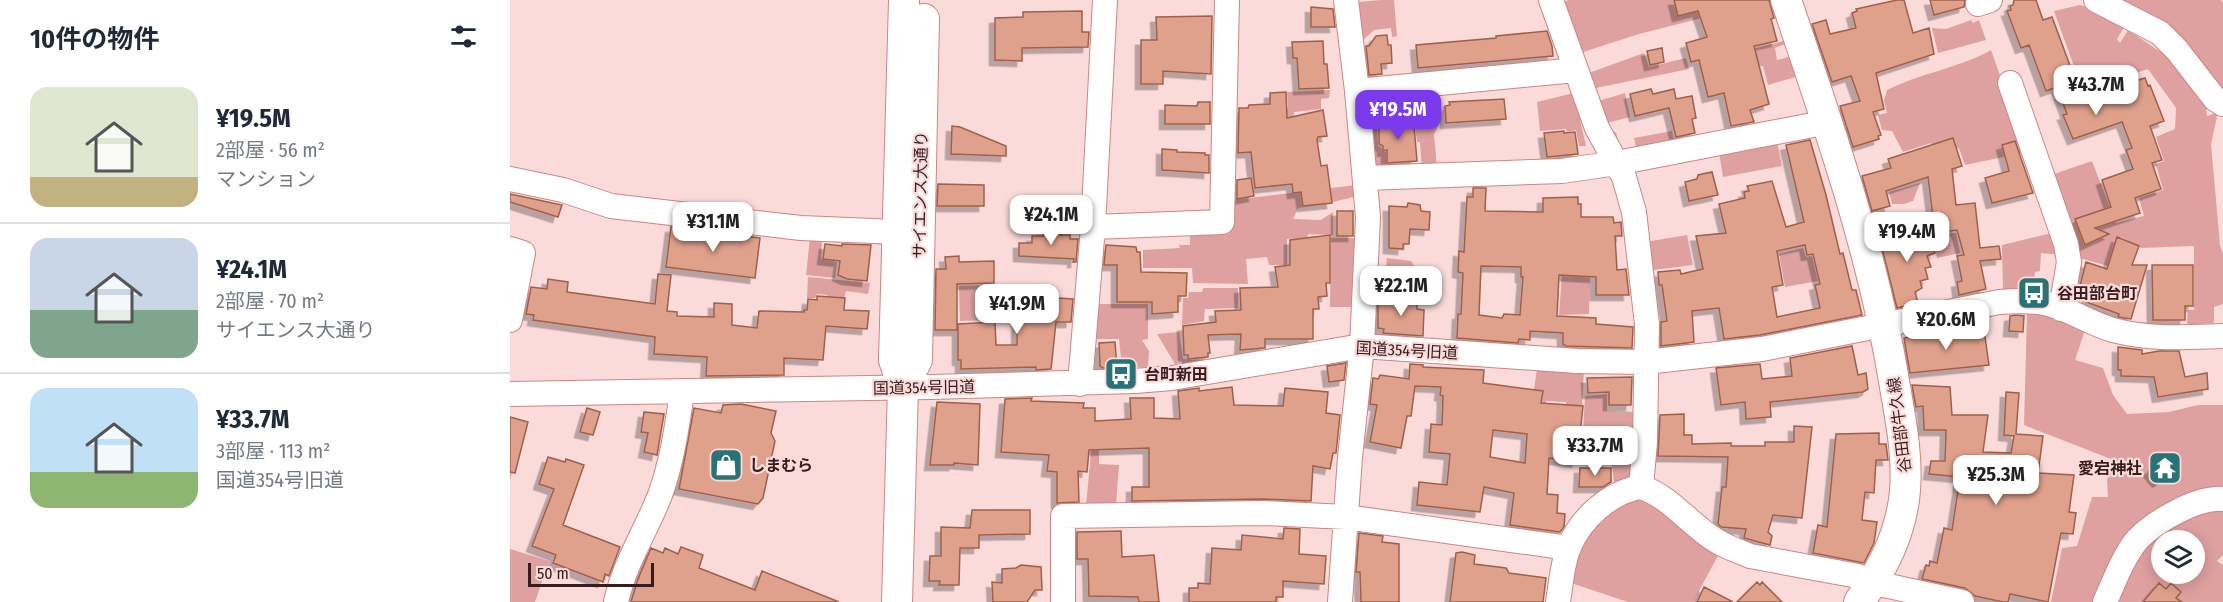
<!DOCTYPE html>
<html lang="ja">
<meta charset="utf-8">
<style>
body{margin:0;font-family:"Fira Sans Condensed","Noto Sans JP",sans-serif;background:#f6f6f7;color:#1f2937;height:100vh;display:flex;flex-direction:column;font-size:22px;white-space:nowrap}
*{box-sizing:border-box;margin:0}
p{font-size:20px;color:#747a83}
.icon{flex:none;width:33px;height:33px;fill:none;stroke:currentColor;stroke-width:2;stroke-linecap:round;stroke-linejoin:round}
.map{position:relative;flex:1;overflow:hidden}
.side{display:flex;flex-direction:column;background:#fff;width:510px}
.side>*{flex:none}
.controls{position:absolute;left:1641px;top:530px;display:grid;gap:12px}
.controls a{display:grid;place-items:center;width:54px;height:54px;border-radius:50%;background:#fff;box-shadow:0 3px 15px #0003;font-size:30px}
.scale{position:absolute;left:18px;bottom:15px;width:126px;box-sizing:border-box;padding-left:6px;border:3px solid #381c1d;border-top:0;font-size:16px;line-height:21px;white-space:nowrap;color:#381c1d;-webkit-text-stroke:4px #fbdbda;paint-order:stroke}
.price{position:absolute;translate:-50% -51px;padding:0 14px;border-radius:12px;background:#fff;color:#222;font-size:20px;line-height:39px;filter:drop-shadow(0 2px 3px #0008)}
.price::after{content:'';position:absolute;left:50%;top:36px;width:18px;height:14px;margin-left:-9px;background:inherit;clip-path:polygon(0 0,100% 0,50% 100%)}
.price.active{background:#7c3aed;color:#fff}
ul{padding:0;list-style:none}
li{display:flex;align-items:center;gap:18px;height:150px;padding:0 30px}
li+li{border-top:2px solid #e0e1e3}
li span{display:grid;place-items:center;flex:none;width:168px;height:120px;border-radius:18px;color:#555}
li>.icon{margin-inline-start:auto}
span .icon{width:72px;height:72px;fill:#fffc;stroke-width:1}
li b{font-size:26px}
h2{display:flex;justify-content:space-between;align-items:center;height:72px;padding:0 30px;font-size:26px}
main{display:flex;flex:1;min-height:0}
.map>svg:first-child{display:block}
.green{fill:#dea1a0;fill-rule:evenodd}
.building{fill:#e0a18c;stroke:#9e604b;stroke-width:1.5;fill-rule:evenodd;filter:url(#shadow)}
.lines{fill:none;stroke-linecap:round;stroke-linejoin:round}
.minor-casing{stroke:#cc8585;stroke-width:26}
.major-casing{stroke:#cc8585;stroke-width:32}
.minor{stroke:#fff;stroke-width:24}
.major{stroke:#fff;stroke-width:30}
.labels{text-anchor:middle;stroke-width:4.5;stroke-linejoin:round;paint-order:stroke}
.street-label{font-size:16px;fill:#381c1d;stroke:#fbdbda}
.poi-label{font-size:16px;font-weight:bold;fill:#381c1d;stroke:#fbdbda;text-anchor:start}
</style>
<main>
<section class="side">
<h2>10件の物件<svg class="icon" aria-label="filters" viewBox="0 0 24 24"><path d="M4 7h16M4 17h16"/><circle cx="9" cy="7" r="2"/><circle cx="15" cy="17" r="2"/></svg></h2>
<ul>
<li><span style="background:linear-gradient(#dfe7d0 75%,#c2b280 0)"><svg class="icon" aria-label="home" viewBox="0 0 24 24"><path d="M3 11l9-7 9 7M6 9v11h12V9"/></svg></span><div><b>¥19.5M</b><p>2部屋 · 56 m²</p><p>マンション</p></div></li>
<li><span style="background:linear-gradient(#c9d6e8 60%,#7fa58c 0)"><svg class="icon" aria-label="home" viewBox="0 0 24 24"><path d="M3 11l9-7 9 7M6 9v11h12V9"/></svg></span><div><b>¥24.1M</b><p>2部屋 · 70 m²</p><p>サイエンス大通り</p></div></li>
<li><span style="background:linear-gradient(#bfe0f5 70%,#8fb573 0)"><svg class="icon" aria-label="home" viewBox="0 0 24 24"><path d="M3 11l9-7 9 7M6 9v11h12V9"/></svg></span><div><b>¥33.7M</b><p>3部屋 · 113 m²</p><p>国道354号旧道</p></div></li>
</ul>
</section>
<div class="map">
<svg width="1713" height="602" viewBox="0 0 1713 602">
<defs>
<filter id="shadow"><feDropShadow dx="-5.5" dy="5.5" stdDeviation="0" flood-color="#0004"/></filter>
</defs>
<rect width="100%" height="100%" fill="#fbdbda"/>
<path class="green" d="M871 0H884L887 36 882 37 881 28 864 30 850 43 844 9 849 2Z
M1058 0H1263L1129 34 1070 53 1052 3Z
M1609 0H1711L1713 3V95Z
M1570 5 1594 13 1616 24 1607 39 1610 43 1618 30 1649 51 1655 52 1695 101 1697 116 1708 112 1701 144 1710 245 1713 254V304L1704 307V323L1677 325 1678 310H1684V246L1631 248 1611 237 1598 266 1566 257 1541 175 1582 161 1606 223 1634 216 1629 198 1653 190 1646 164 1654 161 1646 137 1665 129 1666 108 1638 69 1573 91 1544 11Z
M1461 20 1463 23 1469 20 1476 40 1428 53 1422 28 1436 29Z
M1278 40V43L1265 48 1267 60 1282 56 1289 76 1258 85 1253 66 1238 69 1191 62Z
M1481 50 1517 152 1455 165 1449 148 1425 156 1421 143 1393 152 1382 131 1372 130 1368 115 1377 113 1374 101 1377 90C1411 73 1449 68 1481 50Z
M1134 53 1139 67 1176 58 1179 69 1081 89 1076 74Z
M820 90 819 98 811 99V109L784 112V118L769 122 759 110 778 108 777 92Z
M926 91 929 125 924 134 927 167 912 168 910 142H907L905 125 902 124 901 119 867 121 868 146 871 147 872 151 876 152V170H862L858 97Z
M1064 93 1076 146H1069L1066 130 1057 132 1056 129 1030 131 1027 102Z
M1115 93 1120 117 1093 124 1085 102Z
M1162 131 1165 146 1116 155 1105 151 1099 140 1101 134 1106 132 1110 150 1126 147 1124 138Z
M1267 142 1272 166 1213 177 1209 152Z
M1410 183 1403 201 1394 204H1382L1379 192Z
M846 185 847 196 811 205 788 208 783 219 811 220 823 212V235L798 234 797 238 777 239V265H759L757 257 736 259 738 284 683 283 682 268H633V250L670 248 669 245H680V230L721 229 722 200Z
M1397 219H1429L1431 234 1446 233 1450 253 1427 258 1424 242 1420 243 1415 225 1392 231 1389 222Z
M1546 232 1551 255 1531 253 1530 271 1525 272 1522 291H1493L1492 245Z
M1177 235 1183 265 1136 271 1133 245 1141 241Z
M300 238 312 239 311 259 327 262 325 278 296 275Z
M821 238H847L845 307H820Z
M1293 248 1296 257 1302 256 1308 281 1275 287 1269 254Z
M877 258 901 261 912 277H919L918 303 907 302 891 297 860 301 861 288 874 289Z
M1052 273 1080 275 1079 314 1049 315Z
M298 277 360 283 358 294 336 291 334 299 318 297 317 295 307 294 305 298H297Z
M485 285 487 320 450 321 449 286Z
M693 288H728V308L695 309 694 321 672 325 673 298H678L679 292H692Z
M585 304H638V339L632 340 639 351 638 367 612 368 609 339H585Z
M1517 313 1539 315 1575 330 1565 360 1593 368 1603 395 1617 414 1659 412 1688 405H1713V555L1707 561 1713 565V602H1541L1552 548 1567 546 1582 497H1598L1597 481 1601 459 1514 425ZM1652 540H1684V573H1652Z
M669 332 673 359 698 360 665 364 647 334Z
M1027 369 1074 370 1072 407 1056 406V402L1036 401 1026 444 1016 443Z
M1097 394V411L1128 412 1125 475 1118 480 1104 482 1102 465 1070 464 1072 434 1108 433 1073 432 1075 396Z
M583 431H589V464L609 465 606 505 576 506Z
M1132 495 1211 550 1183 602H1118L1058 582 1072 540 1102 509Z
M0 549 39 561 25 602H0Z"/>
<path class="building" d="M1164 0H1259L1264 18 1261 19 1267 41 1244 46 1259 104 1240 110 1244 122 1221 126 1214 93 1198 97 1189 60 1181 62 1176 43 1197 37 1188 11 1168 16Z
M1387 0H1394L1403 33 1419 28 1424 54 1366 73 1374 109 1363 112 1371 135 1368 136 1369 139 1343 147 1330 106 1350 101 1341 76 1322 82 1302 24 1316 20 1320 34 1346 28 1342 13 1347 11 1346 9Z
M1420 0H1455L1454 7 1424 15Z
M1504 0H1526L1533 20 1542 17 1572 98 1624 79 1625 81 1635 78 1638 86 1640 85 1654 121 1640 126 1652 160 1642 163 1651 189 1625 198 1630 213 1585 228 1599 234 1575 245 1565 219 1601 207 1592 180 1623 169 1616 150 1622 148 1612 122 1563 139 1553 115 1557 114 1547 87 1536 91 1519 45 1511 48 1497 11 1501 10 1500 6 1503 5Z
M801 7 823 9 825 27H801Z
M572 11V32H579L578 47 512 48V61L485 60V18L513 17V12Z
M702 16 701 74 653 71V84H631V40H647L646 17Z
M1037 31 1042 46 1043 56 908 68 906 45 986 38V36Z
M877 35 878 45H881L882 63 871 64 872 74 859 75 856 46H859L866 36Z
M813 41 814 64H817L819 88 789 89 787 58H783L782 42Z
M1152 48 1154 62 1140 65 1137 51Z
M1141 89 1143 94 1164 89 1166 99 1182 96 1186 118 1182 119 1185 133 1166 137 1159 108 1125 116 1120 94Z
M776 92 777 118 813 110 817 136 808 137 807 140 811 166 817 165 822 203 793 206 791 192 783 193 782 184 745 188 741 152 728 153 729 108H738L739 105 760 104V93Z
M994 99 996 119 936 123 935 106 940 105 939 102Z
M688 102H700V124H655V105L687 106Z
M900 120 901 126H904L907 161 877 163V150L873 151V146L869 144V122Z
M442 126 450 127 496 146V156L441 154Z
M1054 131V133L1065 132 1068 154 1037 157 1034 133Z
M1443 138 1452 166 1442 169 1446 205 1465 203 1470 248 1489 246 1491 259 1470 261 1476 289 1449 295 1447 282 1452 281 1447 256 1454 255 1447 230 1425 233 1418 177 1376 191 1380 206 1362 211 1352 176 1381 168 1378 159Z
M1300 140 1316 195 1330 254 1333 253 1342 290H1346L1352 315 1250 335 1214 339 1209 308 1182 311 1184 342 1151 346V322L1157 321 1152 285H1149L1148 272 1170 270 1171 274 1193 269 1186 236 1216 233 1209 204 1235 198 1234 192 1239 191 1237 186 1262 181 1276 227 1294 222 1276 145ZM1295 245 1297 255 1303 254 1310 284 1305 285 1310 308 1267 317 1262 287 1273 285 1267 251Z
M1505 141 1523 193 1482 203 1475 178 1499 171 1492 145Z
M652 149 667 150V152L695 153V155H699V173L652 170Z
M1202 172 1208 195 1179 201 1175 182 1187 179 1188 175Z
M741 178 744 196 727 199V180Z
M428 184 474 185V206H427Z
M963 188H976L975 211 1033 212V198L1068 197V204H1071V217H1103L1104 223 1111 222 1112 236H1105L1107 270 1116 269 1119 295H1086V277L1049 275 1047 316 1086 318V324L1123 327 1122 348 1056 346 1053 344V333L1020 331V340L1009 339 1008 343 947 338 948 314H951L953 273 948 272 949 251 954 252 957 197H963ZM971 266 1011 267V277H1013L1010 315 994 314 992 318 969 315Z
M0 194 52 205 48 217 0 202Z
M898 203 910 205 911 211 920 212 919 230 900 229 899 244H893V249L879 248V206L897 207Z
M827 211H843V236H827Z
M1417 226 1425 253 1417 256 1421 267 1415 268 1418 279 1410 281 1412 288 1405 292 1408 303 1387 308 1369 236 1380 232 1381 236Z
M161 227 250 238 245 278 156 267Z
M533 230 550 231V235H560V239H568L566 262H563L564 259 509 256V243H522V236H533Z
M820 235V283H816L817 296 808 297 809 309H803V339H755V348L730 350 731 334 698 335 700 353H698V357L678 359V355H674L673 326 706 322 705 311 731 310 730 288 768 287 765 267 780 265V240Z
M1607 237 1629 246 1622 265H1637L1621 319 1608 317 1609 314 1576 302 1579 294 1569 290 1576 262 1597 269Z
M315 244 332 246V244L361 245 357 281 337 279 328 275 330 261 313 259Z
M596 245 626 247 627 252H630L631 272 677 273 676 296H668V312L642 314V302H607V265H594Z
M449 256V262L484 261V283L447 284V330H425L426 269H436L435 257Z
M1642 265H1683V306H1675V320H1643Z
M148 274 161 275 157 311 167 312V316L204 317V303L222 304V325L247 328 249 311 294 312V310H297L298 299 307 300V296L335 298 334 310 359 311 357 329 316 326 313 360 274 358V375L196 376 197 357 144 354 145 337 23 320 24 315 16 314 21 287 37 289 38 279 58 282 57 292 145 304Z
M508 286 532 288 531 297 563 299 561 322H546L541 369 526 370V367L451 369V360H448V324L485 322 486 345H507Z
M891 296 905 297V300H907V309L914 310 913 336 873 333 874 329 868 328V302H891Z
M1505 315 1514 316 1513 332 1499 331 1500 316Z
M1436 327 1438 334 1474 330 1479 365 1400 373 1394 338 1423 333 1422 330Z
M605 342 607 367 593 368 590 366 589 343Z
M1342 346 1348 375 1356 373 1358 389 1353 392 1260 402 1261 417 1236 419 1235 402 1211 405 1206 368 1250 364 1252 379 1282 376 1280 358Z
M1608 347 1632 350V354L1649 351H1669L1675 377 1697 373 1698 389 1648 397 1644 377 1611 376V370H1608Z
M836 363 834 380 819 382 817 366Z
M900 364 913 365V367L974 370 973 383 1033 391 1031 403 1073 406 1067 462 1039 458 1037 494 1048 495 1047 513 1055 514 1054 527 1050 532 1000 525 1004 493 974 487 970 512 907 505 909 482 937 485 940 454 919 452 921 424 932 425 933 396 930 395 931 387 905 386 901 416H897L891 448 860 442 867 405 860 404 863 378 868 379 870 375 899 379ZM983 430 1017 434 1015 463 980 457Z
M1122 377 1121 405H1099V392L1078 393 1077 378Z
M1402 385 1440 387 1442 415H1478L1473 452 1501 453 1504 436 1494 435 1496 392 1509 393 1506 434 1533 436 1528 473 1564 475 1559 512 1566 513 1563 534 1551 533 1538 602 1500 594 1498 602H1493L1465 596 1455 588 1412 579 1416 565 1419 566 1420 561 1427 563 1434 528 1442 530 1450 477 1419 474 1421 461H1435L1436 430H1414L1413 406 1406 407Z
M722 387 724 405 773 406 775 388 818 392 816 413 830 415 826 453H823L820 469 803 466 801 501 753 499 622 501V487H639V448L579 450 577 472 568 471 569 502 547 503V472L537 471 539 455 491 452 495 399 522 398 521 401 574 403 573 408H585V421L621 419 620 398H644V418L670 419 668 391 689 388V391Z
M427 402 470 404 468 465 444 463V465H420Z
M231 404 266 411 261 433 265 441 253 498 248 504 169 489 184 408 211 413 213 405Z
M77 408 90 412 83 435 70 432Z
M134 412 154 414 147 455 134 452 138 433 131 432Z
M1174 414V435H1182V444L1221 443V446H1255V442H1284V426L1302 427 1292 518 1263 515 1258 532 1262 536 1260 545 1234 538 1236 529 1211 527 1208 524 1212 487H1216L1218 457 1148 456 1150 415Z
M0 417 18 422 5 473 0 472Z
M1369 433V444H1376L1378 460H1366L1364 493 1355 492 1352 520 1367 522 1364 543 1354 563 1303 553 1308 525 1317 527 1326 434Z
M1658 454 1667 468 1648 482 1639 471Z
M38 457 55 462 56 459 74 465 53 525 110 547 99 576 95 574 93 582 43 563 46 555 22 546 44 489 29 484Z
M1070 468H1101V482L1093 487H1069Z
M462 510H520V534L469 535V548H450L449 585H429L430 581H419L420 556H431V527L460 528Z
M774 528 790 529 789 554 816 556 814 584 773 581V597H766V602H679V588H688V583L700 584 702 548 731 550 732 535 773 539Z
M611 531 612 557 644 555 649 602H629L628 597 579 596 578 559H567V532Z
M849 533 873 536 872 542 889 544V602H851L850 572H846Z
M171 547 193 555 189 568 245 590 252 571 329 602H121L128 579 141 548 153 553 155 548 168 554Z
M952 552 965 555 964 564 996 568 999 573 1036 578 1033 602H940L946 553Z
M511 565 531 567 532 590H525L517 602H483L482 582 492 583V569L506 568Z
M1247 582 1250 585 1252 582 1272 602H1227Z
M1649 583 1656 589 1661 583 1671 592 1666 598 1672 602H1633Z
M1194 587 1223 602H1187Z"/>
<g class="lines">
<g class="minor-casing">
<path id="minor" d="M1041 0 1087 128 1114 177 1124 212 1137 324 1135 442 1131 487
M1586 0 1650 33 1667 50 1705 99 1713 104
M1468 4 1480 0
M1500 83 1556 244 1559 262 1551 309
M847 91 1066 70
M855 178 1052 171 1107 163 1318 122
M0 179 53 190 101 206 291 228 387 232
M583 227 712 222 717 0
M0 249 13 253 0 320
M570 384 583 227 595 0
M0 394 421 387 625 381 662 378 852 346 1067 361 1136 362 1252 349 1489 302C1504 301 1519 300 1534 303 1558 308 1579 323 1603 330 1639 340 1677 337 1713 336
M106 602C114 564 136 531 150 495 162 462 167 427 172 392
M553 602V516L753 513 836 517 1059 548
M830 602 840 457 852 346 858 217 847 91 836 0
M1048 602C1051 584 1052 564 1059 547 1071 518 1100 492 1131 487 1161 497 1179 524 1205 540 1216 547 1228 551 1240 556L1348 576 1374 585 1452 602
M1595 602C1604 582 1613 557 1627 540 1645 521 1687 497 1713 499"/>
</g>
<g class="major-casing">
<path id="major" d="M1276 0C1318 124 1363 252 1384 381 1390 417 1398 454 1395 490 1392 532 1373 569 1349 602
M393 387 407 360 414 19
M387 602 393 387 384 360 394 0"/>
</g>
<use href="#minor" class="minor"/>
<use href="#major" class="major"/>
</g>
<defs>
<g id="bus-square" transform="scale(1.725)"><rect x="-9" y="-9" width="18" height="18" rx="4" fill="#297377" stroke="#fbdbda"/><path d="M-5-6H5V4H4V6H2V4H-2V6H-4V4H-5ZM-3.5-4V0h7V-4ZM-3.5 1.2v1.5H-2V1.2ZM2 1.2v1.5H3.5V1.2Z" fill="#fff"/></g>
<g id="shop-square" transform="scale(1.725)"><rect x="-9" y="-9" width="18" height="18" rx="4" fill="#297377" stroke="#fbdbda"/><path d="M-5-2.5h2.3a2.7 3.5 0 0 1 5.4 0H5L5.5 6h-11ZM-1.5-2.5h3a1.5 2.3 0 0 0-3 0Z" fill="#fff"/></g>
<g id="temple-square" transform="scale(1.725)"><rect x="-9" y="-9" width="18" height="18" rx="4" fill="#297377" stroke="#fbdbda"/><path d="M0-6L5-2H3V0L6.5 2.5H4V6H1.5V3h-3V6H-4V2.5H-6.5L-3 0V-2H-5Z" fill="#fff"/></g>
</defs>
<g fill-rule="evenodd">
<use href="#bus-square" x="1524" y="293"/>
<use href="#bus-square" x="611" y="374"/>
<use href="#shop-square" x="216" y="465"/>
<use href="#temple-square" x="1655" y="468"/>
</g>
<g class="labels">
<g class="street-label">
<text transform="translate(410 195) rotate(-89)" y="6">サイエンス大通り</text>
<text transform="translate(897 350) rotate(3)" y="6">国道354号旧道</text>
<text transform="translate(414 387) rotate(-1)" y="6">国道354号旧道</text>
<text transform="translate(1389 425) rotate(-97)" y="6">谷田部牛久線</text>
</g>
<g class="poi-label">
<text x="1547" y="299">谷田部台町</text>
<text x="634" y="380">台町新田</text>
<text x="239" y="471">しまむら</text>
<text x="1632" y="474" text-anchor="end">愛宕神社</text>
</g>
</g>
</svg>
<div class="controls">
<a><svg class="icon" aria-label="layers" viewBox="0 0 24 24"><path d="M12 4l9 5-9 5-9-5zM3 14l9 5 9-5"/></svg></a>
</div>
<div class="scale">50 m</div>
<b class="price" style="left:1586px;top:116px">¥43.7M</b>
<b class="price active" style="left:888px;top:141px">¥19.5M</b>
<b class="price" style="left:541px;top:246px">¥24.1M</b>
<b class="price" style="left:203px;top:253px">¥31.1M</b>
<b class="price" style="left:1397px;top:263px">¥19.4M</b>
<b class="price" style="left:891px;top:317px">¥22.1M</b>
<b class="price" style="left:507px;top:335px">¥41.9M</b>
<b class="price" style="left:1436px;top:351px">¥20.6M</b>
<b class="price" style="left:1085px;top:477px">¥33.7M</b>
<b class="price" style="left:1486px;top:506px">¥25.3M</b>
</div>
</main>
